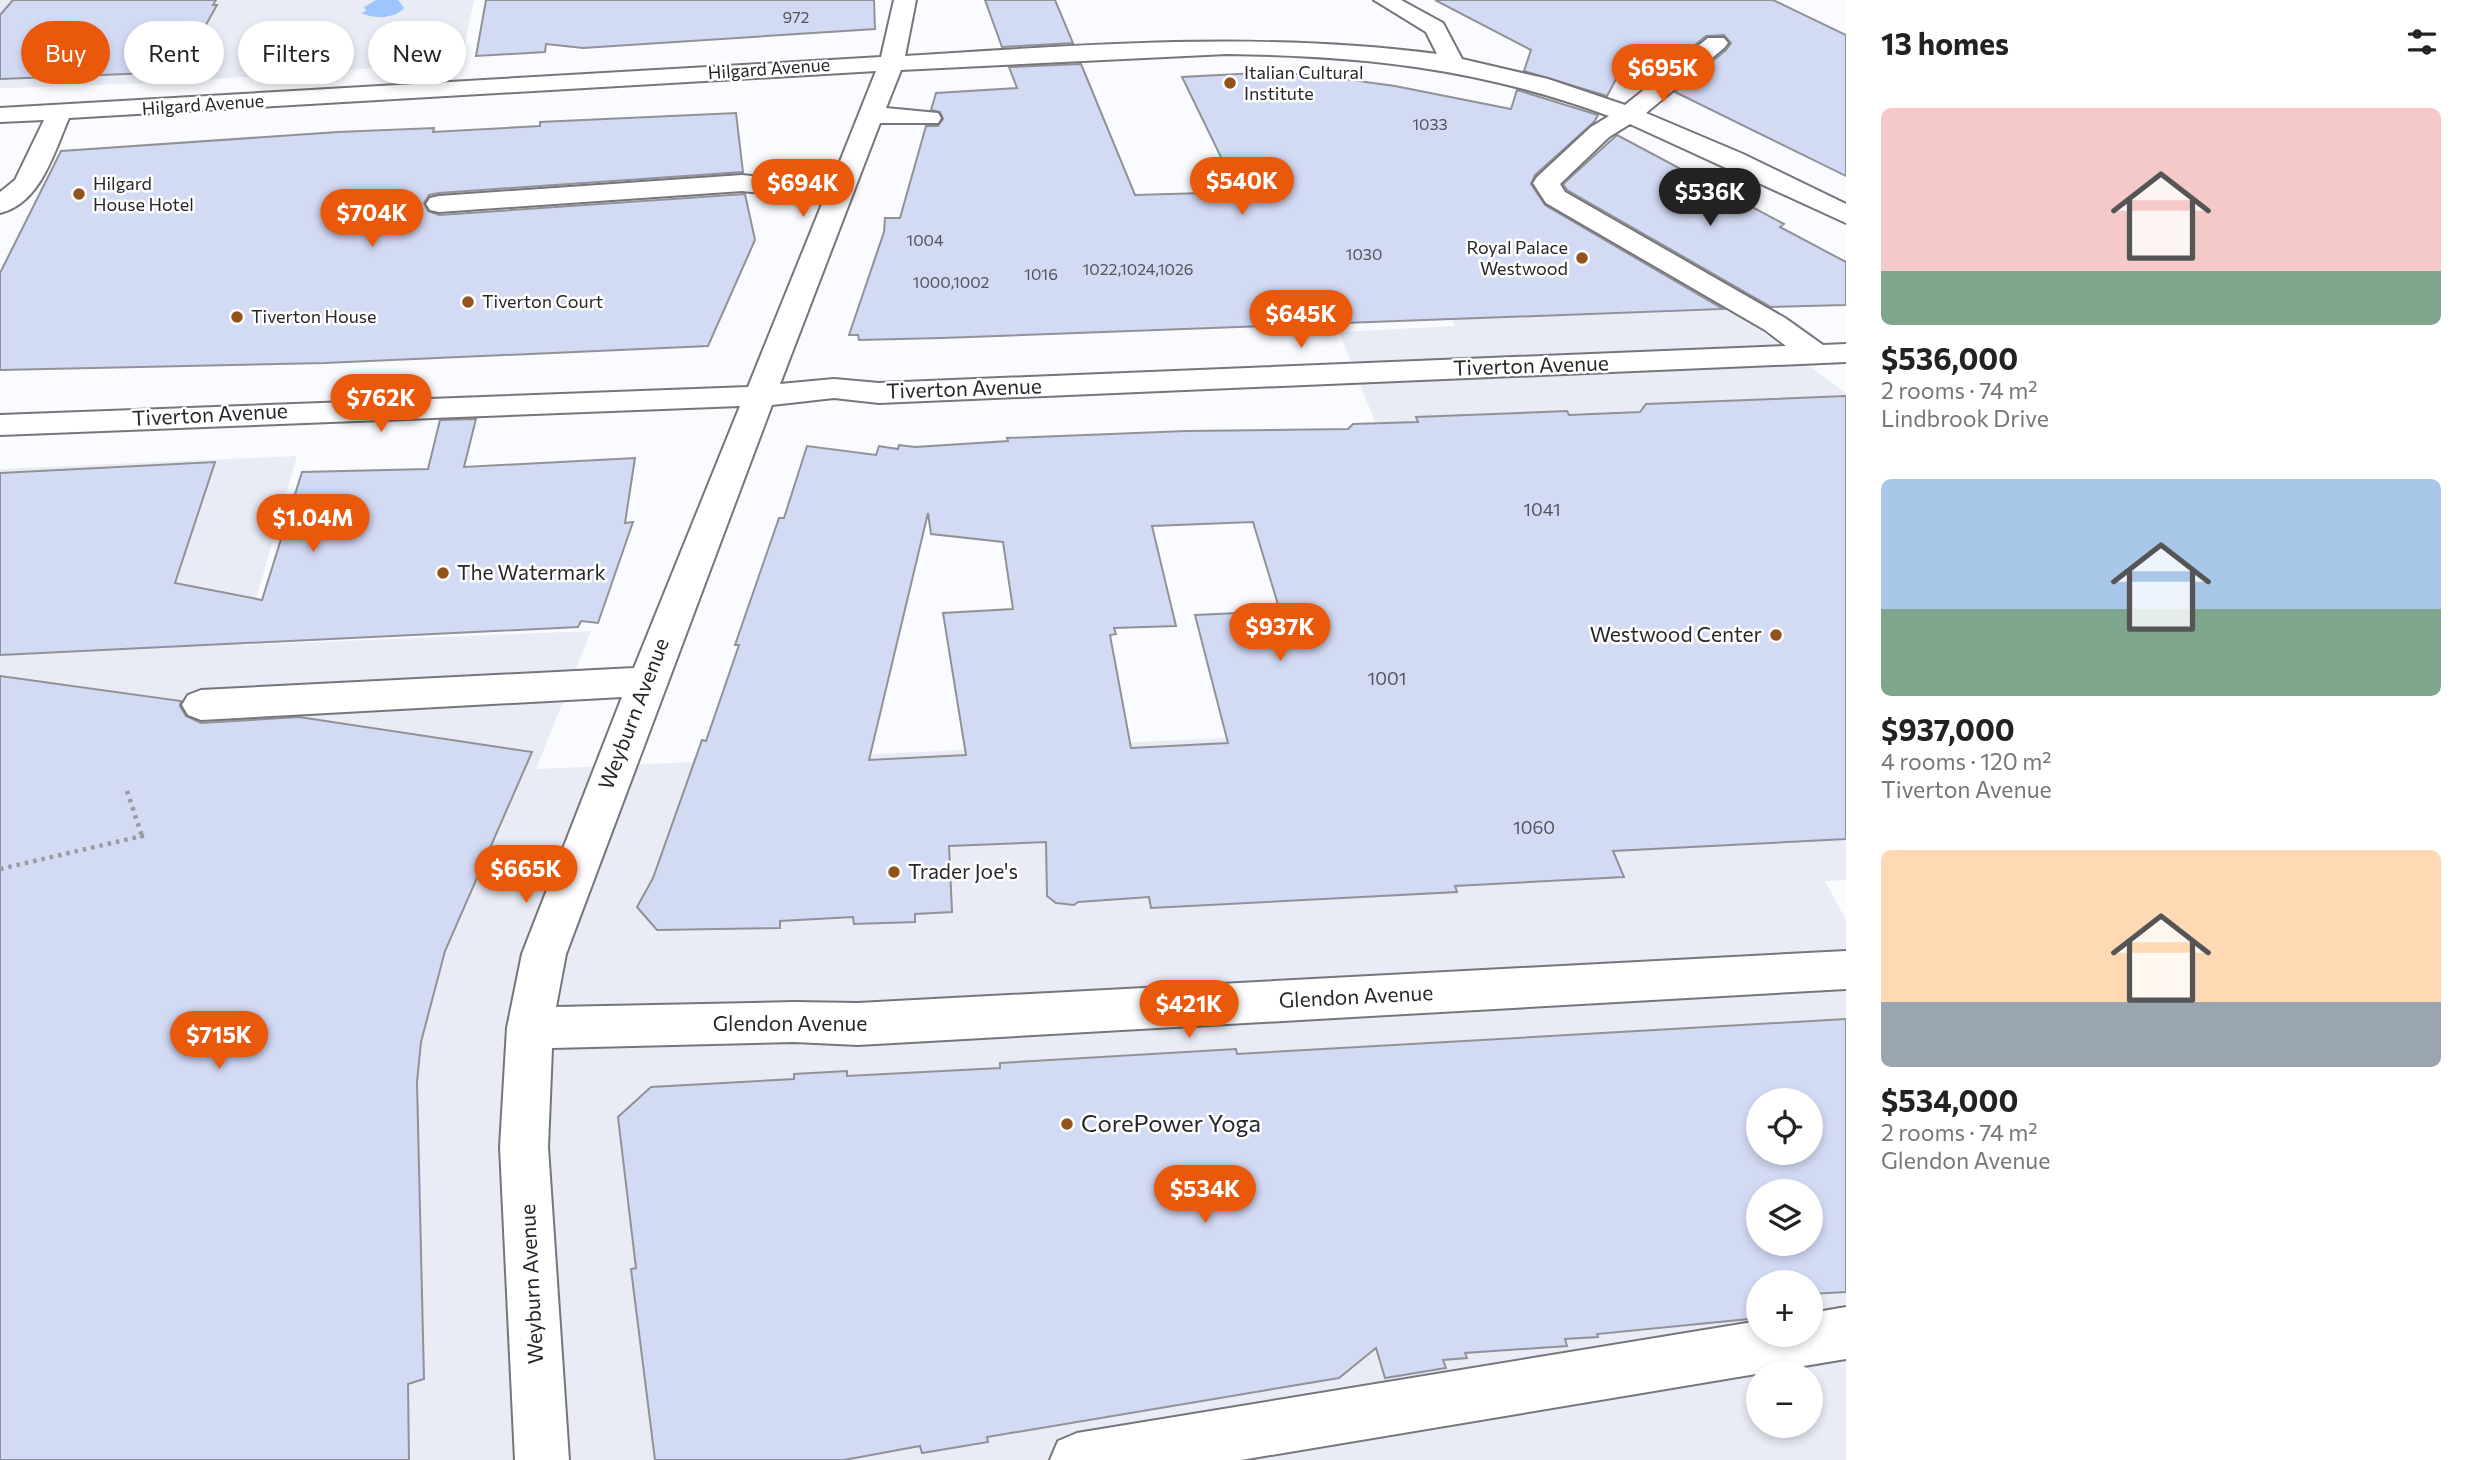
<!DOCTYPE html>
<meta charset="utf-8">
<style>
body{margin:0;font-family:Commissioner,sans-serif;background:#f6f6f6;color:#222;height:100vh;display:flex;flex-direction:column;font-size:26px;white-space:nowrap}
*{box-sizing:border-box;margin:0}
p{font-size:23px;color:#767676}
.icon{flex:none;width:38px;height:38px;fill:none;stroke:currentColor;stroke-width:2;stroke-linecap:round;stroke-linejoin:round}
.map{position:relative;flex:1;overflow:hidden}
.details{display:flex;flex-direction:column;background:#fff;width:630px}
.details>*{flex:none}
.hud{position:absolute;left:21px;top:21px;width:665px;height:63px;display:flex;gap:14px}
.buttons{position:absolute;left:1746px;top:1088px;display:grid;gap:14px}
.buttons a{display:grid;place-items:center;width:77px;height:77px;border-radius:50%;background:#fff;box-shadow:0 4px 10px #0003;font-size:35px}
.price{position:absolute;translate:-50% -60px;padding:0 16px;border-radius:24px;background:#ea580c;color:#fff;font-size:23px;line-height:46px;filter:drop-shadow(0 2px 4px #0008)}
.price::after{content:'';position:absolute;left:50%;top:42px;width:21px;height:16px;margin-left:-10px;background:inherit;clip-path:polygon(0 0,100% 0,50% 100%)}
.price.on{background:#222;color:#fff}
ul{padding:0;list-style:none}
li{display:grid;align-content:center;gap:14px;height:371px;padding:0 35px}
li span{display:grid;place-items:center;height:217px;border-radius:10px;color:#555}
li>.icon{margin-inline-start:auto}
span .icon{width:126px;height:126px;fill:#fffc;stroke-width:1}
li b{font-size:30px}
h2{display:flex;justify-content:space-between;align-items:center;height:84px;padding:0 35px;font-size:30px}
.pill{padding:0 24px;border-radius:32px;background:#fff;box-shadow:0 4px 10px #0003;font-size:24px;line-height:63px}
.pill.on{background:#ea580c;color:#fff}
main{display:flex;flex:1;min-height:0}
.map>svg:first-child{display:block}
.built{fill:#e9ecf5;fill-rule:evenodd}
.water{fill:#9cc6fd}
.building{fill:#d3daf4;stroke:#919297;stroke-width:2;fill-rule:evenodd}
.lines{fill:none;stroke-linecap:round;stroke-linejoin:round}
.minor-casing{stroke:#75767b;stroke-width:4}
.path{stroke:#9a9b9e;stroke-width:4.5;stroke-dasharray:3.5 5;stroke-linecap:butt}
.minor{fill:#fff;fill-rule:evenodd}
.poi-dot{fill:#93531d;stroke:#fff;stroke-width:2.5}
.labels{text-anchor:middle;stroke-width:5;stroke-linejoin:round;paint-order:stroke}
.far-number-label{font-size:16px;fill:#51545c}
.far-street-label{font-size:18px;fill:#262729;stroke:#fff}
.far-poi-label{font-size:18px;fill:#262729;stroke:#fff;text-anchor:start}
.number-label{font-size:18px;fill:#51545c}
.street-label{font-size:21px;fill:#262729;stroke:#fff}
.poi-label{font-size:21px;fill:#262729;stroke:#fff;text-anchor:start}
.near-poi-label{font-size:24px;fill:#262729;stroke:#fff;text-anchor:start}
</style>
<main>
<div class="map">
<svg width="1846" height="1460" viewBox="0 0 1846 1460">
<rect width="100%" height="100%" fill="#fafbff"/>
<path class="built" d="M0 0H474L461 62 173 82 8 88H0Z
M1389 191H1523L1716 298 1846 393V880L1825 881 1846 920V1460H0V469L297 456 243 645 591 631 536 769 1497 726 1339 332 1455 326ZM1759 1101H1811V1153H1759ZM1759 1192H1811V1244H1759ZM1759 1283H1811V1335H1759ZM1759 1374H1811V1426H1759Z"/>
<path class="water" d="M376 0H398L404 8C395 19 373 19 361 13L366 11 364 7Z"/>
<path class="building" d="M13 0H216L213 5H217L187 59H183L176 72 0 79V15Z
M486 0H874L875 29 583 48 546 44 545 52 476 56Z
M985 0H1055L1073 43 1002 47Z
M1435 0H1773L1846 35V176L1675 92 1726 50 1731 43 1724 35 1706 36 1652 80 1623 66 1607 96 1524 71 1531 50Z
M1081 64 1135 195 1238 192 1182 77 1275 72 1329 77 1395 86 1511 109 1517 90 1598 115 1594 122 1535 175 1531 184 1545 205 1723 309 942 338 859 340 858 335H849L884 232 885 218H900L926 126H938L943 119 940 112 931 110 936 93 1017 88 1009 67Z
M736 113 743 172 439 193 429 195 424 203 428 211 439 215 745 194 755 240 708 346 325 363 0 370V273L61 151 338 132 434 128 433 132 540 126V122Z
M1617 135 1784 224 1780 227 1846 262V305L1771 307 1567 190 1563 184Z
M1846 396V839L1613 851 1624 877 1455 886 1457 892 1151 908 1149 897 1078 902 1074 905 1056 903 1047 896 1046 842 949 846 952 912 915 914V922L854 924 853 917 780 921V928L657 930 637 907 653 878 702 740 706 741 739 645H735L779 518H784L807 446 876 455 879 446 898 449 899 445 915 447 1008 441 1007 438 1186 431 1348 429 1353 424 1418 422 1416 417 1567 411 1569 415 1640 412 1646 404ZM928 513 931 534 1003 542 1013 609 943 613 966 755 869 760ZM1253 522 1280 611 1195 615 1228 743 1131 748 1110 635 1116 634 1114 628 1176 626 1152 526Z
M476 419 464 467 635 458 625 523 633 522 598 623 581 621 578 627 0 655V473L215 462 175 583 262 600 302 472 428 469 440 420Z
M0 676 181 701 180 706 186 716 201 723 299 717 532 752 445 951 421 1042 417 1082 424 1379 408 1384 409 1460H0Z
M1846 1019V1292L1811 1294V1283H1759V1318L1597 1334 1598 1337 1565 1339 1567 1346 1465 1353 1467 1358 1443 1360 1446 1368 1385 1378 1376 1348 1339 1378 987 1437 988 1442 922 1453 920 1446 844 1460H655L631 1269 636 1268 618 1117 651 1087 794 1079V1074L847 1071V1076L1000 1068V1063L1236 1049 1237 1054ZM1759 1101H1811V1153H1759ZM1759 1192H1811V1244H1759Z"/>
<g class="lines">
<g class="minor-casing">
<path id="minor" d="M894 0H916L905 56C1083 45 1259 31 1437 54L1426 32 1374 0H1401L1443 23 1462 59 1548 79 1625 105 1708 38H1724L1728 43 1724 48 1646 113 1743 154 1846 204V223L1630 124 1609 137 1560 184 1565 192 1785 318 1823 345 1846 344V362L879 403 834 398 772 405 566 954 556 1007 794 1002 858 1003 1846 951V989L858 1045 794 1042 552 1048 548 1147 569 1460H515L500 1147 507 1028 522 954 622 697 201 720 188 715 182 705 188 695 201 690 634 668 740 406 0 435V415L748 387 824 199 742 191 439 212 430 210 426 204 430 198 439 196 742 175 831 184 876 71 69 118C54 152 41 203 0 213V192L15 180 44 120 0 122V108L881 57ZM1227 54C1365 56 1478 68 1609 116L1591 127 1537 177 1533 183 1546 203 1765 330 1786 346 879 383 834 379 780 384 880 123H938L941 118 938 113 886 108 901 70Z
M1846 1307V1359L1241 1460H1050L1058 1441 1077 1433 1759 1321V1335H1811V1313Z"/>
</g>
<path class="path" d="M127 791 142 836
M0 869 142 836V841"/>
<use href="#minor" class="minor"/>
</g>
<g class="poi-dot">
<circle cx="1230" cy="83" r="7"/>
<circle cx="79" cy="194" r="7"/>
<circle cx="1582" cy="258" r="7"/>
<circle cx="468" cy="302" r="7"/>
<circle cx="237" cy="317" r="7"/>
<circle cx="443" cy="573" r="7"/>
<circle cx="1776" cy="635" r="7"/>
<circle cx="894" cy="872" r="7"/>
<circle cx="1067" cy="1124" r="7"/>
</g>
<g class="labels">
<g class="far-number-label">
<text x="796" y="23">972</text>
<text x="1430" y="130">1033</text>
<text x="925" y="246">1004</text>
<text x="1364" y="260">1030</text>
<text x="1138" y="275">1022,1024,1026</text>
<text x="1041" y="280">1016</text>
<text x="951" y="288">1000,1002</text>
</g>
<g class="far-street-label">
<text transform="translate(769 69) rotate(-4)" y="6">Hilgard Avenue</text>
<text transform="translate(203 105) rotate(-4)" y="6">Hilgard Avenue</text>
</g>
<g class="far-poi-label">
<text x="1244" y="79">Italian Cultural<tspan x="1244" dy="21">Institute</tspan></text>
<text x="93" y="190">Hilgard<tspan x="93" dy="21">House Hotel</tspan></text>
<text x="1568" y="254" text-anchor="end">Royal Palace<tspan x="1568" dy="21">Westwood</tspan></text>
<text x="482" y="308">Tiverton Court</text>
<text x="251" y="323">Tiverton House</text>
</g>
<g class="number-label">
<text x="1542" y="516">1041</text>
<text x="1387" y="685">1001</text>
<text x="1534" y="834">1060</text>
</g>
<g class="street-label">
<text transform="translate(1531 366) rotate(-2)" y="7">Tiverton Avenue</text>
<text transform="translate(964 389) rotate(-2)" y="7">Tiverton Avenue</text>
<text transform="translate(210 415) rotate(-3)" y="7">Tiverton Avenue</text>
<text transform="translate(634 714) rotate(-69)" y="7">Weyburn Avenue</text>
<text transform="translate(1356 997) rotate(-3)" y="7">Glendon Avenue</text>
<text x="790" y="1031">Glendon Avenue</text>
<text transform="translate(532 1284) rotate(-93)" y="7">Weyburn Avenue</text>
</g>
<g class="poi-label">
<text x="457" y="580">The Watermark</text>
<text x="1762" y="642" text-anchor="end">Westwood Center</text>
<text x="908" y="879">Trader Joe's</text>
</g>
<g class="near-poi-label">
<text x="1081" y="1132">CorePower Yoga</text>
</g>
</g>
</svg>
<div class="buttons">
<a><svg class="icon" aria-label="locate" viewBox="0 0 24 24"><circle cx="12" cy="12" r="6"/><path d="M12 2v4M12 18v4M2 12h4M18 12h4"/></svg></a>
<a><svg class="icon" aria-label="layers" viewBox="0 0 24 24"><path d="M12 4l9 5-9 5-9-5zM3 14l9 5 9-5"/></svg></a>
<a>+</a>
<a>−</a>
</div>
<b class="price" style="left:1663px;top:104px">$695K</b>
<b class="price" style="left:1242px;top:217px">$540K</b>
<b class="price" style="left:803px;top:219px">$694K</b>
<b class="price on" style="left:1710px;top:228px">$536K</b>
<b class="price" style="left:372px;top:249px">$704K</b>
<b class="price" style="left:1301px;top:350px">$645K</b>
<b class="price" style="left:381px;top:434px">$762K</b>
<b class="price" style="left:313px;top:554px">$1.04M</b>
<b class="price" style="left:1280px;top:663px">$937K</b>
<b class="price" style="left:526px;top:905px">$665K</b>
<b class="price" style="left:1189px;top:1040px">$421K</b>
<b class="price" style="left:219px;top:1071px">$715K</b>
<b class="price" style="left:1205px;top:1225px">$534K</b>
<div class="hud">
<a class="pill on">Buy</a>
<a class="pill">Rent</a>
<a class="pill">Filters</a>
<a class="pill">New</a>
</div>
</div>
<section class="details">
<h2>13 homes<svg class="icon" aria-label="filters" viewBox="0 0 24 24"><path d="M4 7h16M4 17h16"/><circle cx="9" cy="7" r="2"/><circle cx="15" cy="17" r="2"/></svg></h2>
<ul>
<li><span style="background:linear-gradient(#f6c9c9 75%,#7fa58c 0)"><svg class="icon" aria-label="home" viewBox="0 0 24 24"><path d="M3 11l9-7 9 7M6 9v11h12V9"/></svg></span><div><b>$536,000</b><p>2 rooms · 74 m²</p><p>Lindbrook Drive</p></div></li>
<li><span style="background:linear-gradient(#a9c7e8 60%,#7fa58c 0)"><svg class="icon" aria-label="home" viewBox="0 0 24 24"><path d="M3 11l9-7 9 7M6 9v11h12V9"/></svg></span><div><b>$937,000</b><p>4 rooms · 120 m²</p><p>Tiverton Avenue</p></div></li>
<li><span style="background:linear-gradient(#ffd9b3 70%,#9aa5b1 0)"><svg class="icon" aria-label="home" viewBox="0 0 24 24"><path d="M3 11l9-7 9 7M6 9v11h12V9"/></svg></span><div><b>$534,000</b><p>2 rooms · 74 m²</p><p>Glendon Avenue</p></div></li>
</ul>
</section>
</main>
